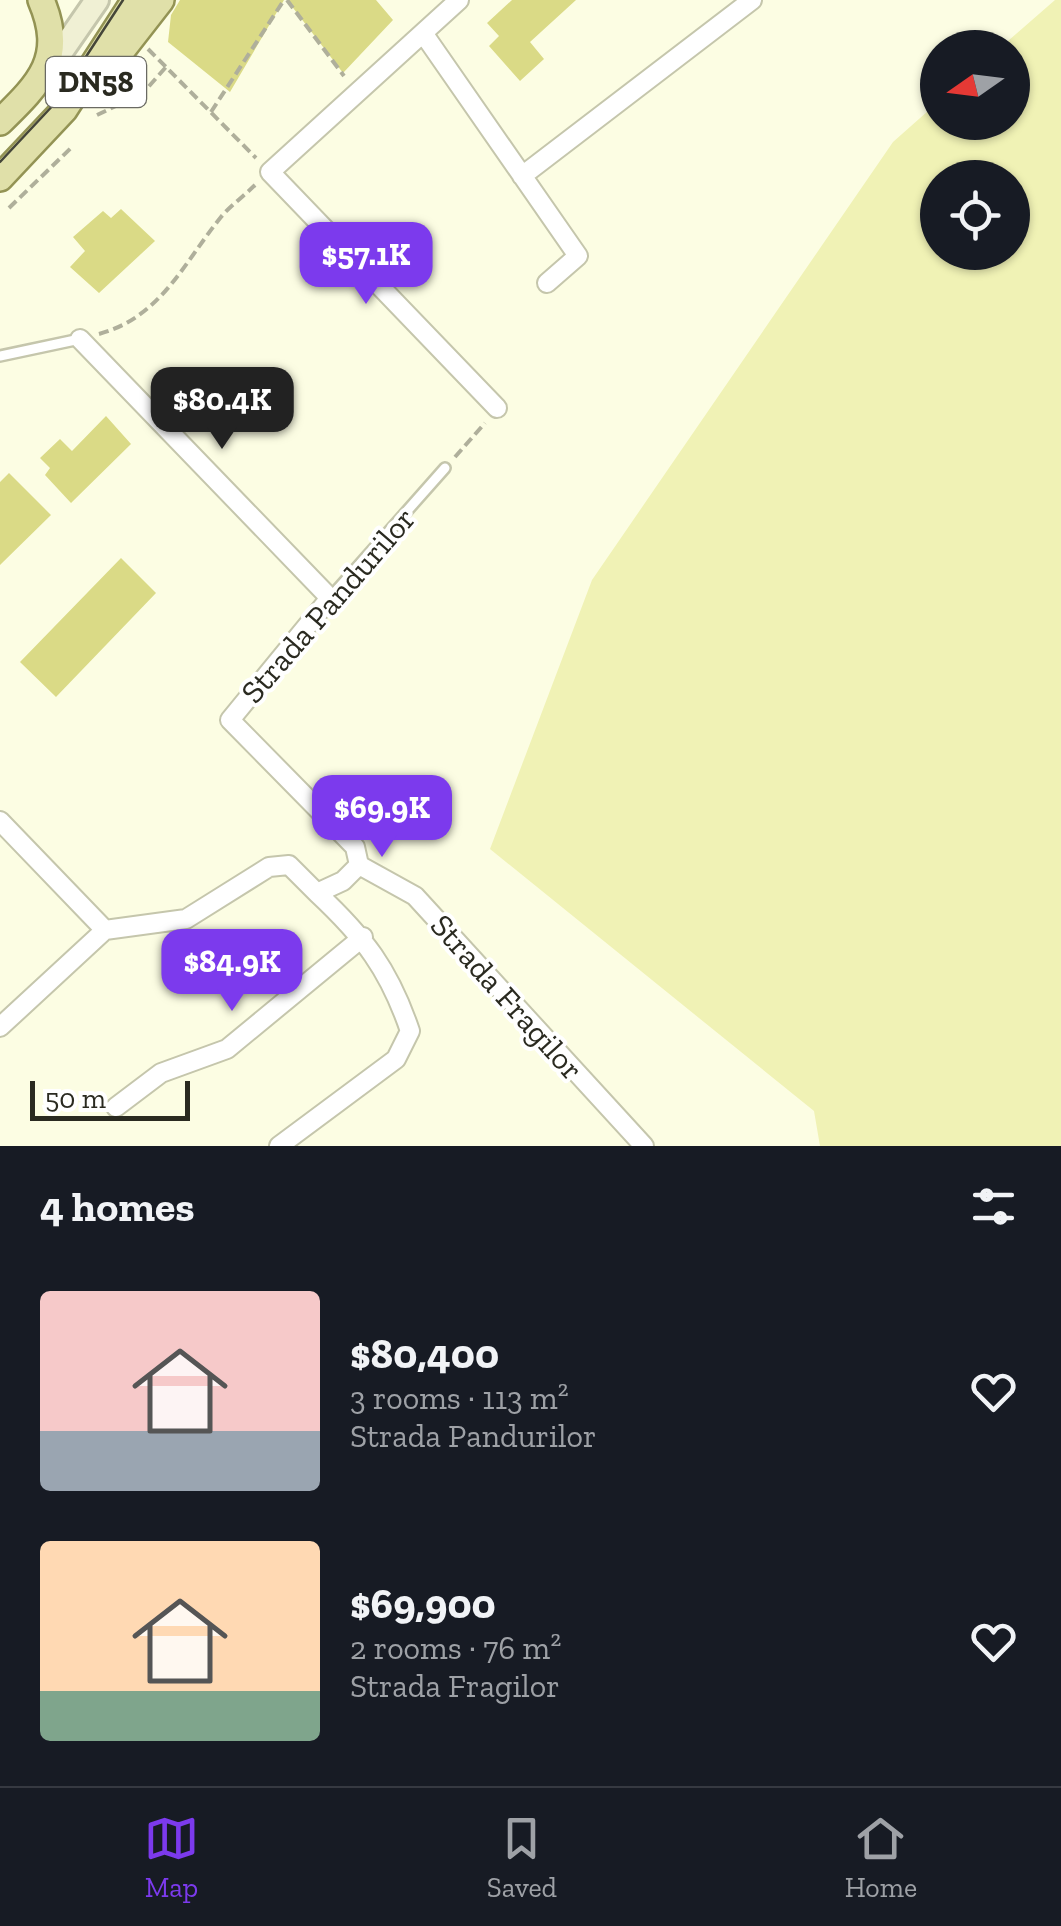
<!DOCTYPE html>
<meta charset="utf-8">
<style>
body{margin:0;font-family:"Zilla Slab",serif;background:#242831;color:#f1f3f6;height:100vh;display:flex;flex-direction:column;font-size:38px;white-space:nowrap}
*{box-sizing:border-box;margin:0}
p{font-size:32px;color:#9ea1a6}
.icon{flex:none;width:55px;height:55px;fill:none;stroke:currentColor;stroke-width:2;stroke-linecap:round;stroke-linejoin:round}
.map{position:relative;height:1146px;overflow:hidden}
.details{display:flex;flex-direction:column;background:#171b24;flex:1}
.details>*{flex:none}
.needle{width:65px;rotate:256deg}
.tools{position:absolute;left:920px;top:30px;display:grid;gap:20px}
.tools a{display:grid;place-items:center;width:110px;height:110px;border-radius:50%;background:#171b24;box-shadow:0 2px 8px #0004;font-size:50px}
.scale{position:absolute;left:30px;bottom:25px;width:160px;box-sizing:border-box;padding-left:10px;border:5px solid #2a2a20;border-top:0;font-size:28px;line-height:35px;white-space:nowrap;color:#2a2a20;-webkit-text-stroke:8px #fff;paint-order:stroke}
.price{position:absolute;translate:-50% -85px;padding:0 22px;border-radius:20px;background:#7c3aed;color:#fff;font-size:32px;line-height:65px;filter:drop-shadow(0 2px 5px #0008)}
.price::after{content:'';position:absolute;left:50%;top:60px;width:30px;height:22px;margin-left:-15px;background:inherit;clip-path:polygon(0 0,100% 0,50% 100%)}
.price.on{background:#222;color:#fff}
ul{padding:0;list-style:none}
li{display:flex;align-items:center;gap:30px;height:250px;padding:0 40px}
li span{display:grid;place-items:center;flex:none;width:280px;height:200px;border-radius:10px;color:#555}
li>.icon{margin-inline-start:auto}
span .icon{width:120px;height:120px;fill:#fffc;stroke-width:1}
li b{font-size:42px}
h2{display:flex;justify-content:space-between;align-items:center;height:120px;padding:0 40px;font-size:42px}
.tabs{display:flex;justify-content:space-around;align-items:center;height:140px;border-top:2px solid #363941;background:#171b24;font-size:28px;color:#9ea1a6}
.tabs a{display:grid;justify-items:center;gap:5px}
.tabs .on{color:#7c3aed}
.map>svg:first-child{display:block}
.green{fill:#f0f2b5;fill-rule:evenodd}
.building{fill:#dada86}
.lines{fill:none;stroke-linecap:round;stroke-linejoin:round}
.lane-casing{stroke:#c5c6ac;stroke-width:14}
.street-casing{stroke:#c5c6ac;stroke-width:22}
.secondary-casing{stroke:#c5c6ac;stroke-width:28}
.primary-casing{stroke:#939354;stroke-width:30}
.path{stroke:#afaf9b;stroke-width:4;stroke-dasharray:10 5;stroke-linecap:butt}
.lane{stroke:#fff;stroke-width:9}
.street{stroke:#fff;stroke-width:18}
.secondary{stroke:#f0f0d4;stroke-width:22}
.primary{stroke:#e0e0a9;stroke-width:25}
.tram{stroke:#454639;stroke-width:2.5}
.labels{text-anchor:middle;stroke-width:8;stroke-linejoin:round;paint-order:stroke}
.shield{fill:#fff;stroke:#6a6a63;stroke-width:2.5}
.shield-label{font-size:30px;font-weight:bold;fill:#2a2a20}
.street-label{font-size:32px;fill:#2a2a20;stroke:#fff}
</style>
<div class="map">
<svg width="1061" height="1146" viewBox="0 0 1061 1146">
<rect width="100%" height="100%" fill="#fcfde3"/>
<path class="green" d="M1055 0H1061V1146H820L814 1111 490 849 592 580 893 142 937 103 938 122H1012V48L1001 47ZM938 178H1012V252H938Z"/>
<path class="building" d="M180 0H284L230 92 168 42 171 15Z
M287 0H376L393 20 343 73Z
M512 0H576L530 42 544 59 520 81 489 46 499 36 487 23Z
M121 209 155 241 99 293 70 267 85 251 73 237 103 211 111 218Z
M106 416 131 444 71 503 45 475 50 468 40 458 60 439 72 451Z
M9 473 51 515 0 565V482Z
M121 558 156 593 56 697 20 662Z"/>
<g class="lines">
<g class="lane-casing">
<path id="lane" d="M0 356 80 339
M330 598 445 468"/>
</g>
<g class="street-casing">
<path id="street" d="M459 0 270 172 497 408
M423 33 578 256 547 283
M522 176 752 0
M0 821 105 930
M359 865 415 896 644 1146
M0 1027 105 930 186 919 269 867 289 865 317 893 343 881 359 865 355 847 230 720 330 598 80 339
M116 1107 161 1073 227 1049 363 937
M279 1146 396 1059 410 1031C389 969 364 937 317 893"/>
</g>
<g class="secondary-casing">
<path id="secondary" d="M45 75 97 0"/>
</g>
<g class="primary-casing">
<path id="primary" d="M122 50 161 0
M0 122C40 83 66 58 41 0
M0 178 64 110 135 0"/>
</g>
<path class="path" d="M287 0 344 76
M148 49 166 67
M211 112 284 0
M97 115 143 93 166 67 256 158
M9 208 73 146
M99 334C161 317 183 264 221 217 230 206 244 196 255 185
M455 457 485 423"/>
<use href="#lane" class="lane"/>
<use href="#street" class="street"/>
<use href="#secondary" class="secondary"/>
<use href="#primary" class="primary"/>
<path class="tram" d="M0 162 57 101 123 0"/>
</g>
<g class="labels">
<rect class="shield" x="46" y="57" width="100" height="50" rx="8"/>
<g class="shield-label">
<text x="96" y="92">DN58</text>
</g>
<g class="street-label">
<text transform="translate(328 605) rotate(-49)" y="11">Strada Pandurilor</text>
<text transform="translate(507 997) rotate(48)" y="11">Strada Fragilor</text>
</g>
</g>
</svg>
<div class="tools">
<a><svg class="needle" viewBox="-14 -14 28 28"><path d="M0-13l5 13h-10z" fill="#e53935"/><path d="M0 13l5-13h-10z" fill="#9ea1a6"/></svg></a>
<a><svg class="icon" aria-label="locate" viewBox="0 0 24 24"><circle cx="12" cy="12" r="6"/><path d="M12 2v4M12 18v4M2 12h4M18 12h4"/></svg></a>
</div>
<div class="scale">50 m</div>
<b class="price" style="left:366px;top:307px">$57.1K</b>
<b class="price on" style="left:222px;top:452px">$80.4K</b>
<b class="price" style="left:382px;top:860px">$69.9K</b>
<b class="price" style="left:232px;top:1014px">$84.9K</b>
</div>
<section class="details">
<h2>4 homes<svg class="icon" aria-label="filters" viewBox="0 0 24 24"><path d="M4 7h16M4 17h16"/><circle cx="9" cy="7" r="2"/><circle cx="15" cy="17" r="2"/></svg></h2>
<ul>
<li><span style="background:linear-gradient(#f6c9c9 70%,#9aa5b1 0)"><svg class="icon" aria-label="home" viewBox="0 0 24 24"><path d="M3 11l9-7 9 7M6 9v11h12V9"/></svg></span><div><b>$80,400</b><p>3 rooms · 113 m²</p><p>Strada Pandurilor</p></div><svg class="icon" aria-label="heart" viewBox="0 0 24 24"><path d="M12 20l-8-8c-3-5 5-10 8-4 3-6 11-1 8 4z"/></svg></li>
<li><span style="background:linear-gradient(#ffd9b3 75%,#7fa58c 0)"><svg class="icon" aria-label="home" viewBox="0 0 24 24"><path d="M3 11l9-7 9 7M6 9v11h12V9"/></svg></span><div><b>$69,900</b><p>2 rooms · 76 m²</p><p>Strada Fragilor</p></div><svg class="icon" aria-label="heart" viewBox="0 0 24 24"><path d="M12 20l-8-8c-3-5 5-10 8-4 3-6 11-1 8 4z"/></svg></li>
</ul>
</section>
<nav class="tabs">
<a class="on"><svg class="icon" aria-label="map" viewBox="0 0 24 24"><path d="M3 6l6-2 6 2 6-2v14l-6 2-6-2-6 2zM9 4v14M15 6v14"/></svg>Map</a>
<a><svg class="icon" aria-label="saved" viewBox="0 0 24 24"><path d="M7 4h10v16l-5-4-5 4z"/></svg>Saved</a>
<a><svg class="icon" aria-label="home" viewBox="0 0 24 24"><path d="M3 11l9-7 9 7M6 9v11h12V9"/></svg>Home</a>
</nav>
